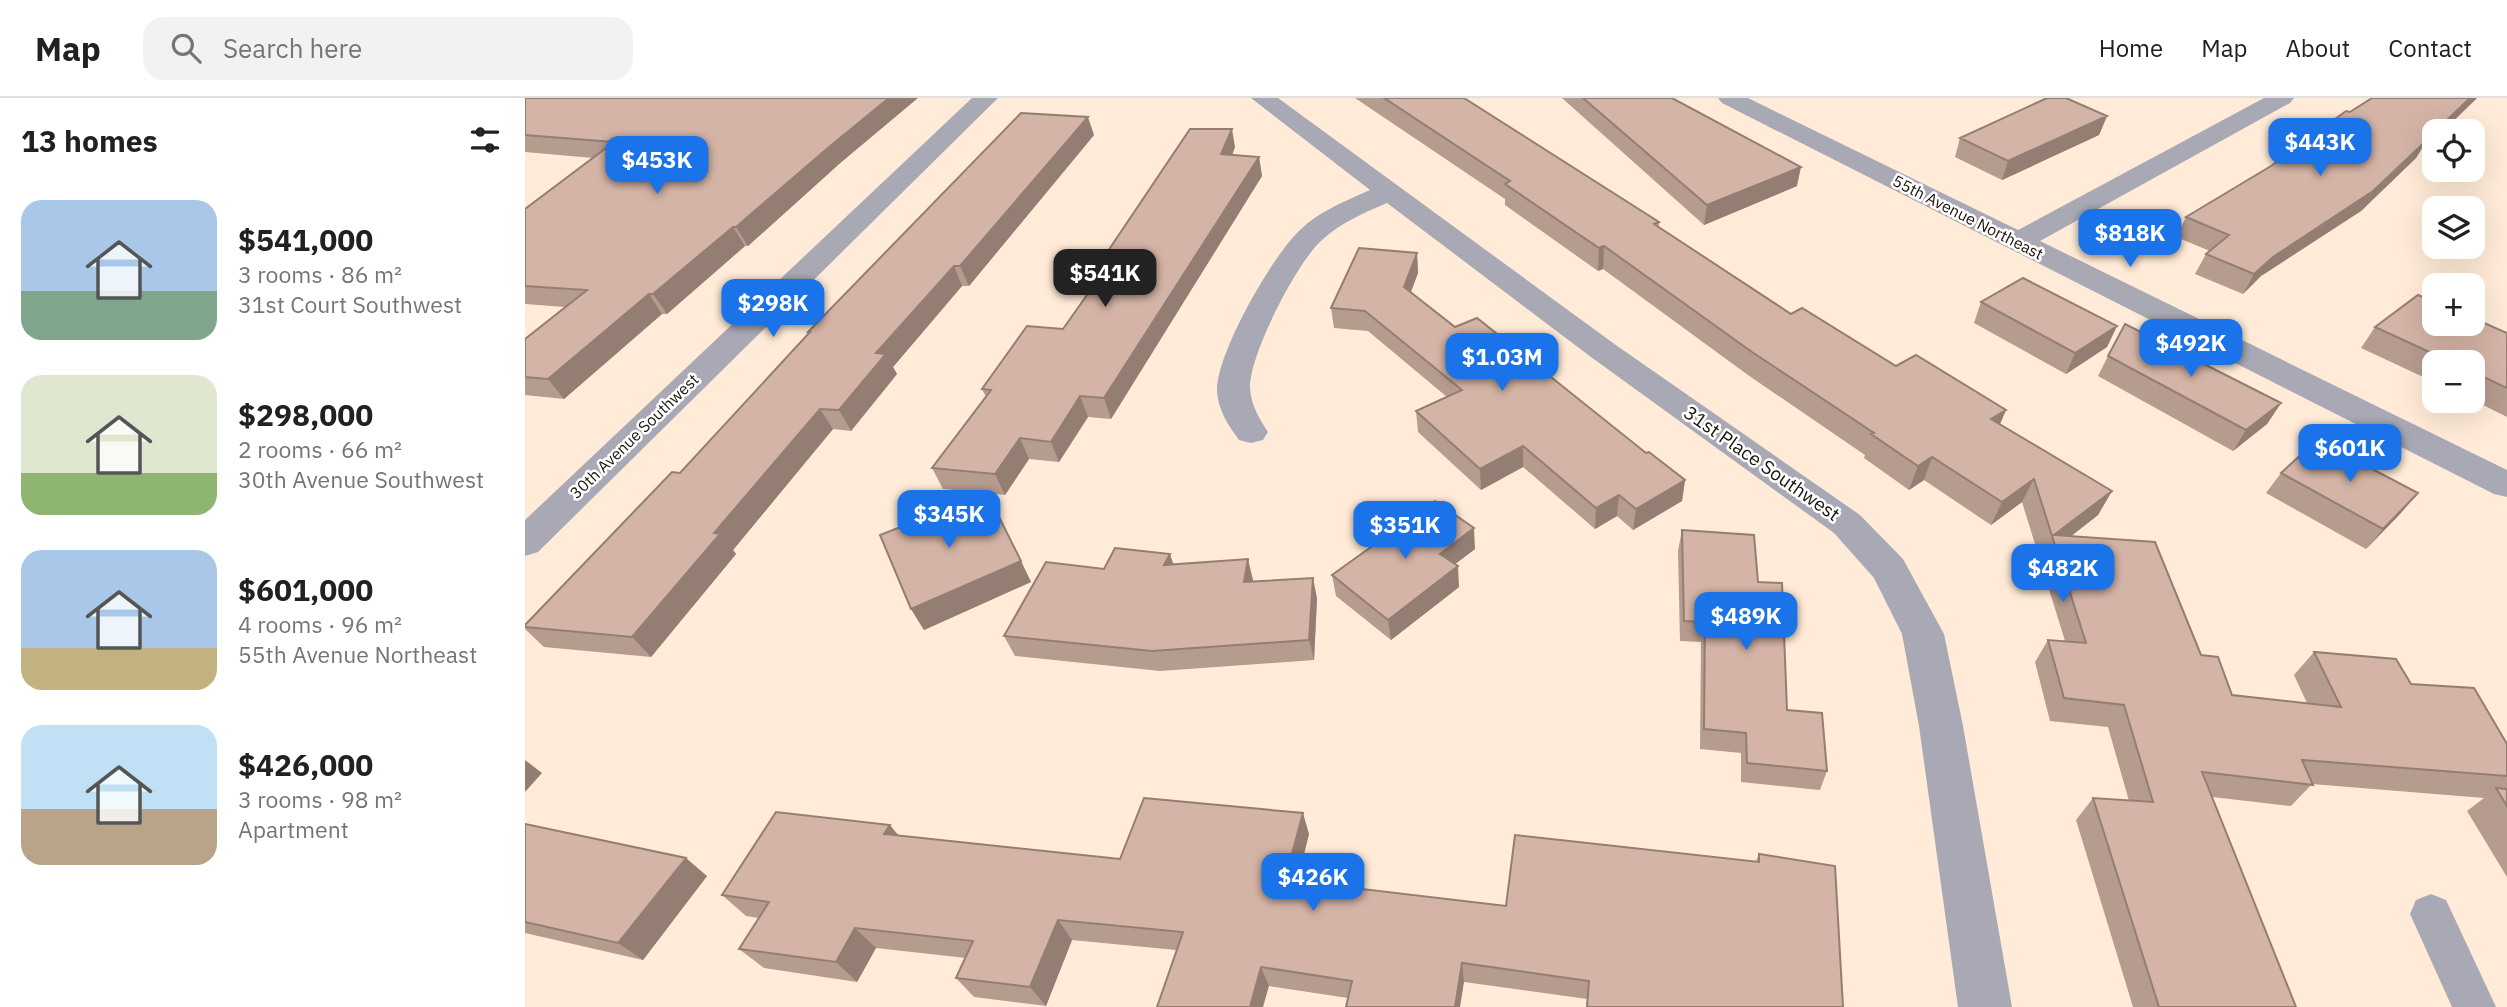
<!DOCTYPE html>
<meta charset="utf-8">
<style>
body{margin:0;font-family:"IBM Plex Sans",sans-serif;background:#f2f2f2;color:#202124;height:100vh;display:flex;flex-direction:column;font-size:26px;white-space:nowrap}
*{box-sizing:border-box;margin:0}
p{font-size:23px;color:#757577}
.icon{flex:none;width:38px;height:38px;fill:none;stroke:currentColor;stroke-width:2;stroke-linecap:round;stroke-linejoin:round}
.map{position:relative;flex:1;overflow:hidden}
.side{display:flex;flex-direction:column;background:#fff;width:525px}
.side>*{flex:none}
.tools{position:absolute;left:1897px;top:21px;display:grid;gap:14px}
.tools a{display:grid;place-items:center;width:63px;height:63px;border-radius:14px;background:#fff;box-shadow:0 7px 28px #0002;font-size:35px}
.price{position:absolute;translate:-50% -60px;padding:0 16px;border-radius:14px;background:#1a73e8;color:#fff;font-size:23px;line-height:46px;filter:drop-shadow(0 2px 4px #0008)}
.price::after{content:'';position:absolute;left:50%;top:42px;width:21px;height:16px;margin-left:-10px;background:inherit;clip-path:polygon(0 0,100% 0,50% 100%)}
.price.current{background:#222;color:#fff}
ul{padding:0;list-style:none}
li{display:flex;align-items:center;gap:21px;height:175px;padding:0 21px}
li span{display:grid;place-items:center;flex:none;width:196px;height:140px;border-radius:21px;color:#555}
li>.icon{margin-inline-start:auto}
span .icon{width:84px;height:84px;fill:#fffc;stroke-width:1}
li b{font-size:30px}
h2{display:flex;justify-content:space-between;align-items:center;height:84px;padding:0 21px;font-size:30px}
header{display:flex;align-items:center;gap:42px;box-sizing:border-box;height:98px;padding:0 35px;background:#fff;border-bottom:2px solid #e0e0e0}
header strong{font-size:33px}
nav{display:flex;gap:38px;margin-inline-start:auto;font-size:24px}
.search{width:490px;height:63px;background:#f2f2f2;display:flex;align-items:center;gap:18px;box-sizing:border-box;padding:0 24px;border-radius:21px;color:#757577;font-size:26px}
main{display:flex;flex:1;min-height:0}
.map>svg:first-child{display:block}
.lines{fill:none;stroke-linecap:round;stroke-linejoin:round}
.service{fill:#a9a9b6;fill-rule:evenodd}
.minor{fill:#a9a9b6;fill-rule:evenodd}
.wall{fill:#b69b8f}
.shaded-wall{fill:#947e74}
.building{fill:#d4b4a6;stroke:#947e74;stroke-width:2}
.labels{text-anchor:middle;stroke-width:5;stroke-linejoin:round;paint-order:stroke}
.far-street-label{font-size:16px;fill:#1c140b;stroke:#fff}
.street-label{font-size:19px;fill:#1c140b;stroke:#fff}
</style>
<header>
<strong>Map</strong>
<div class="search"><svg class="icon" aria-label="search" viewBox="0 0 24 24"><circle cx="10" cy="10" r="6"/><path d="M15 15l6 6"/></svg>Search here</div>
<nav><a>Home</a><a>Map</a><a>About</a><a>Contact</a></nav>
</header>
<main>
<section class="side">
<h2>13 homes<svg class="icon" aria-label="filters" viewBox="0 0 24 24"><path d="M4 7h16M4 17h16"/><circle cx="9" cy="7" r="2"/><circle cx="15" cy="17" r="2"/></svg></h2>
<ul>
<li><span style="background:linear-gradient(#a9c7e8 65%,#7fa58c 0)"><svg class="icon" aria-label="home" viewBox="0 0 24 24"><path d="M3 11l9-7 9 7M6 9v11h12V9"/></svg></span><div><b>$541,000</b><p>3 rooms · 86 m²</p><p>31st Court Southwest</p></div></li>
<li><span style="background:linear-gradient(#dfe7d0 70%,#8fb573 0)"><svg class="icon" aria-label="home" viewBox="0 0 24 24"><path d="M3 11l9-7 9 7M6 9v11h12V9"/></svg></span><div><b>$298,000</b><p>2 rooms · 66 m²</p><p>30th Avenue Southwest</p></div></li>
<li><span style="background:linear-gradient(#a9c7e8 70%,#c2b280 0)"><svg class="icon" aria-label="home" viewBox="0 0 24 24"><path d="M3 11l9-7 9 7M6 9v11h12V9"/></svg></span><div><b>$601,000</b><p>4 rooms · 96 m²</p><p>55th Avenue Northeast</p></div></li>
<li><span style="background:linear-gradient(#bfe0f5 60%,#b9a48a 0)"><svg class="icon" aria-label="home" viewBox="0 0 24 24"><path d="M3 11l9-7 9 7M6 9v11h12V9"/></svg></span><div><b>$426,000</b><p>3 rooms · 98 m²</p><p>Apartment</p></div></li>
</ul>
</section>
<div class="map">
<svg width="1982" height="909" viewBox="0 0 1982 909">
<rect width="100%" height="100%" fill="#ffebd7"/>
<g class="lines">
<path class="service" d="M1906 796 1921 802 1971 909H1927L1885 816 1891 802Z"/>
<path class="minor" d="M447 0H473L13 454 0 458V422Z
M726 0H753L1088 245 1335 417 1378 461 1419 536 1438 628 1487 909H1433L1394 628 1377 536 1349 480 1309 435 1066 259 862 105C839 115 815 125 797 142 772 164 724 257 725 290 726 307 734 320 743 334L738 342 726 345 714 342C703 327 693 312 692 293 691 256 747 158 775 132 794 113 821 103 845 92Z
M1193 0H1223L1493 132 1739 0H1769L1765 5 1515 143 1982 372V399L1969 396 1197 5Z"/>
</g>
<path class="wall" d="M0 0 313 67 223 148H220L142 216H137L39 301 0 297V241L40 209 0 206V111L68 60 0 54Z
M830 0H939L1134 124V129L1266 216 1371 268 1481 312 1475 326 1587 393 1573 417 1546 438 1676 557 1707 597 1782 605 1769 577 1789 554 1886 586 1982 646V779L1942 713 1959 700 1787 686 1766 708 1687 699 1771 909H1608L1551 722 1568 700 1604 703 1583 629 1525 623 1510 564 1523 542 1540 543 1497 404 1466 427 1399 382 1384 392 1339 360 1340 357 1223 277 1078 171 1073 173 980 107V101Z
M1037 0H1147L1272 88 1179 127Z
M1952 0 1918 33H1909L1891 60 1836 113 1736 178 1718 196 1670 176 1681 156 1685 153 1651 139 1661 119 1746 68Z
M1582 18 1574 37 1477 82 1430 59 1435 40Z
M569 37 444 188H437L368 269 372 276 326 333 308 331 208 452 211 456 126 559 19 549 0 531V527L155 375 284 236 283 234Z
M710 49 707 57 734 59 737 78 586 321 563 319 534 364 504 361 480 397 462 395 506 484 399 532 386 511 461 395 418 391 407 370 461 299 457 291 538 231 584 165 581 156Z
M892 155 893 175 886 194 930 229 1121 355 1160 382 1157 403 1108 432 1092 418 1070 431 998 369 956 392 893 334 891 313 922 299 843 233 809 230 806 210Z
M1456 204 1592 228 1582 249 1541 276 1449 225Z
M1850 229 1982 235V319L1948 302V264H1909V284L1836 250Z
M1583 258 1756 305 1742 326 1708 353 1573 278Z
M1756 375 1876 415 1841 451 1741 395Z
M1157 432 1233 484 1262 612 1302 673 1295 692 1216 684V655L1175 651 1176 544 1155 543 1153 453Z
M950 451 930 466 934 489 866 542 811 498 807 477Z
M648 467 728 482V483L792 500 789 562 635 573 490 558 479 538 579 471Z
M0 726 182 778 118 862 0 835Z
M784 736 772 784 981 808 1231 763 1234 756 1318 909H1061L1062 901 939 884 823 900 744 888 651 852 547 842 521 908 449 899 431 880 441 860 351 850 332 884 239 870 214 851 234 820 221 818 197 797 373 737 595 761Z"/>
<path class="shaded-wall" d="M364 0H393L313 67 223 148 211 129 304 49Z
M1945 0H1952L1918 33H1909V41L1900 44 1891 60 1836 113 1736 178 1718 196 1729 176 1748 159 1905 29Z
M1582 18 1574 37 1477 82 1483 63Z
M563 19 569 37 444 188 435 168Z
M707 31 710 49 700 75 696 56Z
M734 59 737 78 586 321 579 300Z
M1276 69 1272 88 1179 127 1182 107Z
M208 129 220 148 142 216 128 196Z
M1079 148 1078 171 1073 173 1074 150Z
M892 155 893 175 880 209 879 189Z
M429 168 437 188 368 269 372 276 326 333 314 312 351 255Z
M124 196 137 216 39 301 23 281Z
M1592 228 1582 249 1541 276 1550 255Z
M555 298 563 319 534 364 526 344Z
M1756 305 1742 326 1708 353 1721 332Z
M295 311 308 331 208 452 211 456 126 559 107 539 189 435Z
M1481 312 1471 335 1466 321Z
M495 340 504 361 480 397 470 376Z
M998 348V369L956 392 955 371Z
M1407 359 1399 382 1384 392 1393 368Z
M1509 381 1497 404 1466 427 1477 404Z
M1160 382 1157 403 1108 432 1111 411Z
M1587 393 1573 417 1531 450 1529 437Z
M1893 395 1876 415 1841 451 1858 431Z
M1094 397 1092 418 1070 431 1071 410Z
M949 430 950 451 917 476 915 456Z
M645 456 652 477 639 467Z
M723 461 728 482 725 504 719 484Z
M496 463 506 484 399 532 386 511Z
M933 468 934 489 866 542 863 522Z
M788 480 792 500 789 562 784 542Z
M0 662 17 675 0 694Z
M778 715 784 736 767 803 760 782Z
M365 727 383 749 359 736Z
M161 760 182 778 118 862 93 845Z
M533 822 547 842 521 908 505 889Z
M330 830 351 850 332 884 311 864Z
M937 865 939 884 935 909H930Z
M736 869 744 888 738 909H725Z"/>
<path class="building" d="M0 0H364L304 49 211 129H208L128 196H124L23 281 0 279V241L62 192 0 188V111L89 44 0 37Z
M859 0H939L1134 124 1129 126 1266 216 1277 210 1371 268 1391 257 1481 312 1466 321 1587 393 1529 437 1630 444 1676 557 1693 559 1707 597 1816 609 1789 554 1871 561 1886 586 1949 590 1982 646V678L1777 662 1788 687 1677 674 1771 909H1634L1568 700 1628 704 1599 607 1539 600 1523 542 1561 545 1509 381 1477 404 1407 359 1393 368 1346 336 1349 335 1227 254 1079 148 1074 150 980 86 985 83Z
M1058 0H1147L1276 69 1182 107Z
M1522 0H1541L1582 18 1483 63 1435 40Z
M1847 0H1945L1922 22 1905 29 1903 41 1848 93 1748 159 1729 176 1681 156 1704 137 1661 119 1746 68 1821 13 1825 14Z
M496 15 563 19 435 168H429L351 255 361 256 314 312 295 311 189 435 195 436 107 539 0 529V527L147 374 155 375 285 234H283Z
M665 31H707L696 56 734 59 579 300 555 298 526 344 495 340 470 376 407 370 466 292 457 291 502 228 538 231 590 157 581 156Z
M834 150 892 155 879 189 930 229 952 220 1121 355 1124 354 1160 382 1111 411 1094 397 1071 410 998 348 955 371 891 313 937 292 840 213 806 210Z
M1498 180 1592 228 1550 255 1456 204Z
M1893 197 1909 204V226H1948V220L1982 235V290L1948 274V264H1926L1850 229Z
M1600 226 1756 305 1721 332 1583 258Z
M1792 342 1893 395 1858 431 1756 375Z
M462 395 496 463 386 511 355 437Z
M910 403 949 430 915 456 933 468 863 522 807 477Z
M1157 432 1229 437 1233 484 1257 485 1262 612 1297 615 1302 673 1222 665 1221 635 1179 631 1180 524 1159 523Z
M590 450 645 456 639 467 723 461 719 484 788 480 784 542 627 553 479 538 521 464 579 471Z
M1971 690 1982 691V708Z
M619 700 778 715 760 782 981 808 990 737 1234 764V756L1310 768 1318 909H1062L1064 883 937 865 930 909H821L827 883 736 869 725 909H632L658 834 533 822 505 889 431 880 448 843 330 830 311 864 214 851 244 804 197 797 251 714 365 727 359 736 595 761Z
M0 726 161 760 93 845 0 824Z"/>
<g class="labels">
<g class="far-street-label">
<text transform="translate(1443 119) rotate(27)" y="6">55th Avenue Northeast</text>
<text transform="translate(109 338) rotate(-44)" y="6">30th Avenue Southwest</text>
</g>
<g class="street-label">
<text transform="translate(1237 365) rotate(35)" y="7">31st Place Southwest</text>
</g>
</g>
</svg>
<div class="tools">
<a><svg class="icon" aria-label="locate" viewBox="0 0 24 24"><circle cx="12" cy="12" r="6"/><path d="M12 2v4M12 18v4M2 12h4M18 12h4"/></svg></a>
<a><svg class="icon" aria-label="layers" viewBox="0 0 24 24"><path d="M12 4l9 5-9 5-9-5zM3 14l9 5 9-5"/></svg></a>
<a>+</a>
<a>−</a>
</div>
<b class="price" style="left:1795px;top:80px">$443K</b>
<b class="price" style="left:132px;top:98px">$453K</b>
<b class="price" style="left:1605px;top:171px">$818K</b>
<b class="price current" style="left:580px;top:211px">$541K</b>
<b class="price" style="left:248px;top:241px">$298K</b>
<b class="price" style="left:1666px;top:281px">$492K</b>
<b class="price" style="left:977px;top:295px">$1.03M</b>
<b class="price" style="left:1825px;top:386px">$601K</b>
<b class="price" style="left:424px;top:452px">$345K</b>
<b class="price" style="left:880px;top:463px">$351K</b>
<b class="price" style="left:1538px;top:506px">$482K</b>
<b class="price" style="left:1221px;top:554px">$489K</b>
<b class="price" style="left:788px;top:815px">$426K</b>
</div>
</main>
